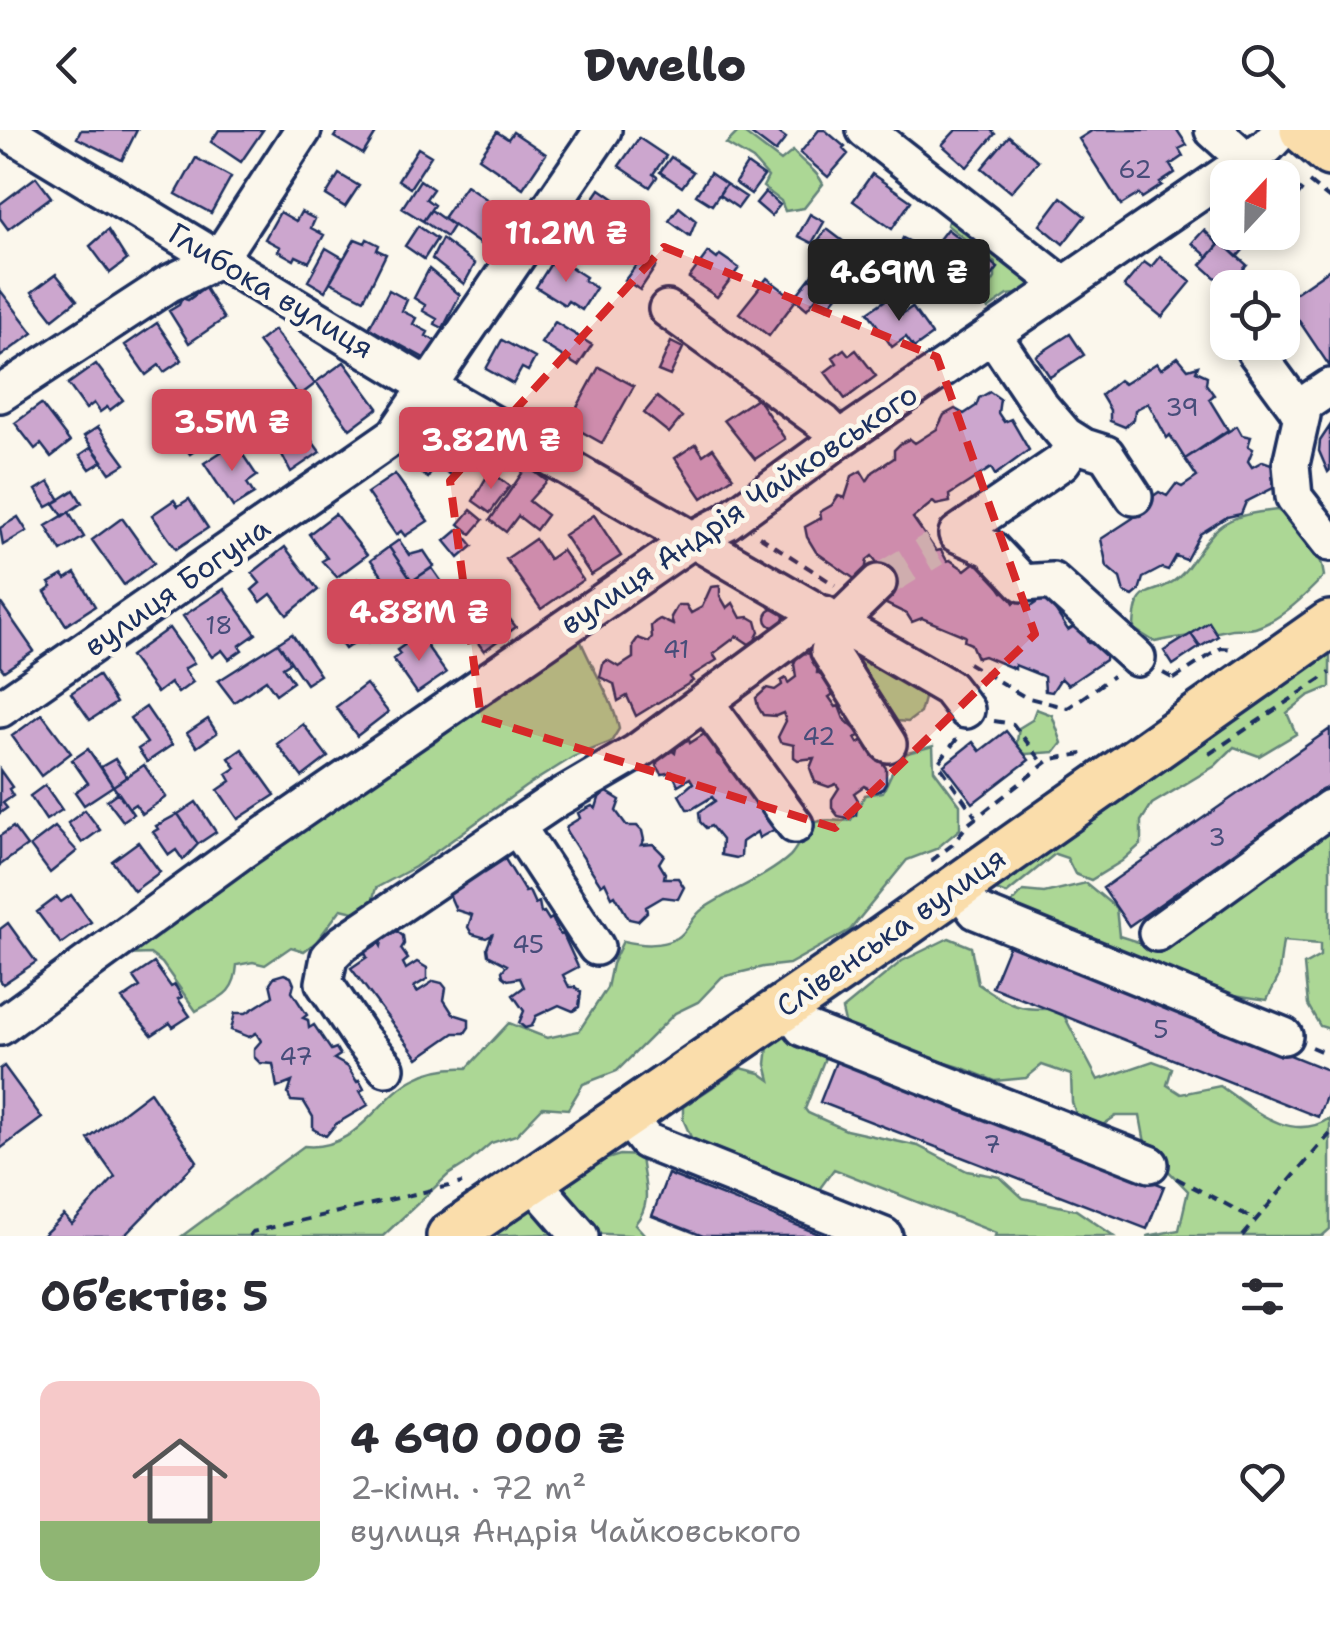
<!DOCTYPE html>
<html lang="uk">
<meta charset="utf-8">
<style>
body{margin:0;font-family:"Shantell Sans",sans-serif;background:#f7f7f7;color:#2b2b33;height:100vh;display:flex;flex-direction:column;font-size:38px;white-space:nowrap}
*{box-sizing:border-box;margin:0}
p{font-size:32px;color:#7c7c81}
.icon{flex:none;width:55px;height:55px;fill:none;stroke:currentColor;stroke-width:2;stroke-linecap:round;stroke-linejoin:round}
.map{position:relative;height:1106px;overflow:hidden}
.sheet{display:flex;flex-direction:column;background:#fff;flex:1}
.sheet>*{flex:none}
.needle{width:65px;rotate:22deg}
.controls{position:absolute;left:1210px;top:30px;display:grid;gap:20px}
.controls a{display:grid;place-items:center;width:90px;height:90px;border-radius:20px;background:#fff;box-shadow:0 5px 15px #0003;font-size:50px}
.price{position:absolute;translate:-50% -85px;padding:0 22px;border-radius:10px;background:#d1495b;color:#fff;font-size:32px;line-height:65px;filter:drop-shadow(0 2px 5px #0008)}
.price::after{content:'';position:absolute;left:50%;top:60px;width:30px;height:22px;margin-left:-15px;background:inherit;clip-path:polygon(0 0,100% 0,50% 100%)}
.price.current{background:#222;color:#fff}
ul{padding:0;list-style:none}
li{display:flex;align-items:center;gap:30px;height:250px;padding:0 40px}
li+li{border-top:2px solid #e1e1e2}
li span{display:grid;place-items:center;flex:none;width:280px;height:200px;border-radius:20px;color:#555}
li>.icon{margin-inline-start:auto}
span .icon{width:120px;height:120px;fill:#fffc;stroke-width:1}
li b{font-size:42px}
h2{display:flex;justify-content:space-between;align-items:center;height:120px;padding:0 40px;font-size:42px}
header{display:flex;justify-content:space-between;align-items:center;height:130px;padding:0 40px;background:#fff;font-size:45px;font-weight:800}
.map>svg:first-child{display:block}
.green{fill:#acd795;stroke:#64837a;stroke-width:2.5}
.building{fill:#cca6ce;stroke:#1b2f5e;stroke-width:2.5}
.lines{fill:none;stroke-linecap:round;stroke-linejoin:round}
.minor-tunnel{stroke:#cecfd0;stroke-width:35;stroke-dasharray:35 18;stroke-linecap:butt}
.minor-casing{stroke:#1b2f5e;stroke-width:42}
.major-casing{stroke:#1b2f5e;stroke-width:52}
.path{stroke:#1b2f5e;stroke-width:4;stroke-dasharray:10 8;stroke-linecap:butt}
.minor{stroke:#fbf7ec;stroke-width:35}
.major{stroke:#faddab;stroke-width:45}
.marked{fill:#d62828;fill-opacity:0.2;stroke:#d62828;stroke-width:8;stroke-dasharray:20 12;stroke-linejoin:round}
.labels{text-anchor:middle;stroke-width:10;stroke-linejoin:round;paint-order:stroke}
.number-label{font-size:25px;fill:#474d7a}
.street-label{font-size:30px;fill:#1b2f5e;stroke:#fbf7ec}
</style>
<header><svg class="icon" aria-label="back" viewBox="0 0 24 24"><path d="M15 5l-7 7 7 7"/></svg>Dwello<svg class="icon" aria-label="search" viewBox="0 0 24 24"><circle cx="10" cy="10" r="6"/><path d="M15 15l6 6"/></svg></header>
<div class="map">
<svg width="1330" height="1106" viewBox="0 0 1330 1106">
<rect width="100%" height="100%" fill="#fbf7ec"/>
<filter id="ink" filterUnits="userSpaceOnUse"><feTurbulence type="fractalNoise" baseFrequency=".01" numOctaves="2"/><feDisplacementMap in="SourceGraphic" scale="20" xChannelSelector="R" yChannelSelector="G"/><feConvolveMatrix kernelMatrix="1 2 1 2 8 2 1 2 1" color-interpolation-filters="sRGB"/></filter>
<g filter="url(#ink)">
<path class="green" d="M740 0 781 31 793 21C803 34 817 40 823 54L804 78 785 81 781 71 763 57 768 47 753 30 726 14Z
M949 88 1040 134 1033 162 1008 165 988 179 982 169 995 148V133L947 95Z
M1277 380C1303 396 1320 415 1324 446 1306 465 1281 490 1255 498 1248 500 1239 498 1232 499 1207 505 1181 506 1155 512L1134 499C1135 449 1154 470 1179 447 1194 433 1203 411 1218 398 1232 385 1259 382 1277 380Z
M578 504C590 537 612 565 619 599L611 612 573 627 525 657 415 737 376 758 370 778 362 784 341 779 316 812 304 821 291 817 265 835 253 832 237 835C235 865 220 867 196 881L162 833 150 824 123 825 399 621C428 619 439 616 452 590Z
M1330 516V557L1308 566 1287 583 1296 604 1259 626 1234 617 1215 636 1152 674 1141 691V714L1122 731 1091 750 1075 744 1067 728 1055 724 1006 764 994 759Z
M855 519 926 561 920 583 908 592 897 591 853 525Z
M1036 579 1052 585 1062 613 1055 622 1026 624 1016 618 1019 598 1032 590Z
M933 616 934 640 960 675V699L936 719 907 730 850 800 789 834 763 837 722 847 698 872 675 883 617 941 583 954 568 979 543 977 516 1005 491 1013 470 1031 448 1045 383 1106H182L304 1016C357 1022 378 967 414 949 431 940 448 937 467 938L509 893 547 908 579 901 607 858 612 834 623 811C641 815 659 817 677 808 688 802 692 786 703 779 729 761 766 748 790 726 800 716 804 695 820 691 829 689 841 692 851 690L865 665 883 662 900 625Z
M1330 647V899L1320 896 1308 875 1304 835 1320 826V814L1283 811 1278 848 1267 870 1221 863 1005 781 1023 761 1044 763 1086 753 1116 778 1119 806 1138 812 1143 795 1267 707 1292 671Z
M949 808 971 817 978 854C1010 876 1021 882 1060 878L1098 950 1153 931 1172 938 1167 955 1181 964 1220 956C1253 979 1291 1014 1330 988V1099L1322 1106H1147L1179 1100 1188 1061 1146 1018 1140 986H1116L1095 1000 1078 990 1072 972 1071 945 1042 935 1026 948 995 951 960 937 848 905 842 880 902 831Z
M810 901 828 920 805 979 808 983 846 1000 918 1016 967 1041 1000 1047 1023 1068 1076 1080 1114 1106H995L996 1103 834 1039 812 1069 697 1021 683 989V977L741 938 760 943 770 950 766 934 768 916 782 907Z
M620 1025 641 1026C643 1053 654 1071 635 1094L646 1106 587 1103 478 1106 587 1035Z"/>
<path class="building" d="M81 0H137L122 30 77 8Z
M219 0H263L241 32 211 12Z
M339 0H378L363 24 334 7Z
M746 0H775L786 8 775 22Z
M819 0H825L845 17 843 19 848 24 828 47 800 23Z
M956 0H991L995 4 967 37 942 15Z
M1093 0H1177L1187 15 1179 19 1183 26 1170 35 1175 43 1160 53 1162 55 1142 68 1139 64 1121 75 1079 9Z
M497 2 508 9 513 2 546 24 523 58 479 28Z
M1009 6 1038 31 1011 62 982 38Z
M639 8 666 26 653 44 657 47 650 57 619 36Z
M418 18 431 26 410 58 398 50Z
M671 27 693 42 682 57 660 42Z
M196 28 231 47 211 83 176 64Z
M747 34 764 46 751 64 735 53Z
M1275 40 1302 61 1286 82 1282 79V48H1270Z
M710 43 726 54 712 75 696 65Z
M339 44 359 56 345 77 326 65Z
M872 44 911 71 892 99 853 71Z
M36 47 51 67 8 99 0 88V74Z
M420 50 433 59 426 69 434 75 423 91 402 78Z
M726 54 746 67 738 78 719 65Z
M466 55 507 83 496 100 502 104 490 121 443 88Z
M600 59 643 89 622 120 615 115 611 122 574 97Z
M765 62 780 75 771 86 756 73Z
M1061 67 1085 86 1063 114 1040 95Z
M679 77 696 91 690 106 669 91Z
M431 80 453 96 446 107 423 91Z
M280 82 296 91 301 82 315 89 311 98 324 105 309 132 296 126 294 130 278 121 280 117 265 109Z
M810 84 824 92 812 113 798 106Z
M418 96 437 109 424 129 405 116Z
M827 99 856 121 842 139 813 117Z
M947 99 998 138 978 164 927 125Z
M108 100 127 130 110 143 90 116Z
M1204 100 1219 115 1208 127 1192 113Z
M1230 102H1237L1249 113 1237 127 1221 112Z
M903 108 911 112 909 116 922 122 913 141 894 127Z
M355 109 365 113 367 109 379 115 377 120 386 124 364 169 330 152Z
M442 109 475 134 464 154 432 129Z
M1221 112 1247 135 1227 158 1201 135Z
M326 118 343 128 325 161 308 151Z
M708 122 717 129 720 125 739 138 717 167 689 148Z
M854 123 871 136 863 148 845 135Z
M643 126 656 136 640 160 625 150Z
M1160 126 1191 152 1162 187 1124 156 1144 132 1151 137Z
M555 127 586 147 584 150 596 158 582 180 568 171 565 175 536 157Z
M820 135 833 145 824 158 810 148Z
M921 137 942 152 933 164 912 149Z
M429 139 460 165 443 198 435 194 437 189 423 181 425 175 414 168Z
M1330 139V237L1285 170Z
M56 144 77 170 53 189 32 162Z
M767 148 796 170 769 206 739 183Z
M810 148 824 158 807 179 794 168Z
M826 155 838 165 827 178 816 168Z
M205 158 224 189 189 213 169 181 179 175 182 168 188 170Z
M0 160 33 203 0 227Z
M389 160 407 170 402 181 416 188 413 194 428 202 426 206 436 211 426 229 369 198Z
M890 167 902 184 912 177 932 205 914 218 906 207 892 217 868 182Z
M555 192 592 215 578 236 541 213Z
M157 193 182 230 164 242 159 235 146 245 125 215Z
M274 200 315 254 299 266 258 212Z
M1070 204 1084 225 1050 247 1036 226Z
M502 210 535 228 528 241 522 238 513 254 486 239Z
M671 212 683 218 670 246 658 241Z
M844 219 849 225 856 220 876 246 845 269 825 242 837 233 833 227Z
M1178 227 1188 239 1198 236 1196 241 1207 246 1206 254 1214 265 1209 269 1228 300 1185 329 1170 305 1167 308 1148 273 1135 280 1134 289 1125 297 1110 291V280L1101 265 1119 250 1124 254 1157 233 1161 239Z
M344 232 378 278 350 299 316 252Z
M96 234 123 270 110 280 107 277 100 282 94 273 86 279 68 254Z
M599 237 634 256 602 313 568 294Z
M990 262 1000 269 998 283 1004 292 1011 289 1029 320 995 345 991 338 949 365 950 372 936 375 933 372 913 388 936 421 941 420 947 431 950 430 965 440 980 428 1003 462 1006 460 1014 473 1019 469 1030 477 1046 466 1068 500 1079 493 1088 513H1099L1106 520 1105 530 1068 555 1061 548 1052 562 1045 561 1044 547 1040 545 1015 535V539L984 526 977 528 971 514 964 511 965 506 922 488 912 492 907 484 882 472 885 443 872 426 867 430 864 448 856 450 816 422 807 407 805 397 821 388 820 382 832 375 838 366 845 368 852 346 861 341 867 351 873 342 894 328V320L900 314 910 309 915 313 937 299 944 285 955 279 964 284 976 276 979 268Z
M228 266 237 280 223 289 214 276Z
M657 267 682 287 669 303 644 283Z
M757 268 785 309 755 329 724 290Z
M41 274 70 312 51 327 41 314 35 319 15 293Z
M288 278 320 322 291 342 278 317 275 319 265 305 261 308 256 302Z
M427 278 453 294 448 302 457 307 451 316 466 325 453 346 435 335 428 348 413 338 425 319 408 309Z
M187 296 202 316 190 324 176 304Z
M1237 296 1242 305 1251 307 1248 316 1253 319 1248 331 1252 337 1263 331 1274 335 1279 348 1275 357 1246 372 1241 384 1227 387 1200 404 1186 430 1176 426 1168 440 1162 438 1143 448 1139 461 1133 466 1124 462 1120 448 1107 437 1101 409 1133 388 1131 382 1159 362 1167 366 1176 354 1182 357 1197 347 1185 329Z
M1330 296V340L1328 342 1319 321 1320 311Z
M98 297 125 334 110 343 84 306Z
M235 313 257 346 247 353 254 364 233 377 204 333Z
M696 314 703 325 713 318 733 347 702 368 675 328Z
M92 317 103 331 90 339 80 325Z
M527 336 547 351 529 371 547 385 536 400 518 386 506 402 490 390Z
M490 341 510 356 490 383 473 371Z
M395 344 428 391 405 406 401 401 396 405 367 363Z
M49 352 60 370 47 377 36 360Z
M74 360 82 373 63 386 54 373Z
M189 369 208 398 176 419 152 385 174 370 178 376Z
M471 380 483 390 471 404 459 394Z
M69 382 84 407 61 421 46 396Z
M335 384 367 425 337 447 322 431 327 428 309 404Z
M594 385 621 426 591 445 564 405Z
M18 387 27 401 3 415 0 398Z
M122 388 154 433 124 455 92 410Z
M459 399 473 416 459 428 445 411Z
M535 409 549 429 562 420 583 450 541 479 506 429Z
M399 410 409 425 424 421 434 436 412 451 389 417Z
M285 417 318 460 287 485 271 464 261 472 252 460 260 453 252 443Z
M389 417 412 451 394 463 371 430Z
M432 438 446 458 426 472 412 451Z
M75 443 95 476 66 495 45 462 52 457 49 453 63 445 66 449Z
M357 449 372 479 354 491 336 463Z
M412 451 426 472 412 482 398 461Z
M720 456V466L727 478 733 473 741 488 749 487 756 491 759 502 755 510 749 514 737 506 713 524 717 530 690 547 693 551 636 586 627 566 618 571 614 554 600 547 603 534 607 530 619 537 633 528V515L638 508 649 512 652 508 651 496 655 492 660 489 673 495 671 487 678 475H686L691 483 702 477 711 457Z
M224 459 256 504 239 516 242 520 229 529 222 520 212 527 183 486Z
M487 460 516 497 484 521 464 494 474 487 466 476Z
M0 472 34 521 4 541 0 536Z
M766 488a9 9 0 1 1 18 0a9 9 0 1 1-18 0Z
M369 481 383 502 368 513 354 491Z
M1209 492 1218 506 1200 517 1191 504Z
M355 493 364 506 345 519 336 506Z
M169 498 194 533 184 539 193 552 178 563 170 553 157 563 130 526Z
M292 504 320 545 306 554 278 513Z
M1191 504 1200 517 1173 535 1164 521Z
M419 505 446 543 417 563 393 529 400 524 397 520Z
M278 513 291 532 283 537 293 552 276 564 266 550 234 572 218 551Z
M802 523 813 524 818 531 817 543H821L835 563 829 567 836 577 839 576 844 589 855 599 859 598 861 605 855 608 858 613 864 610 886 638V653L883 658 876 662 864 656 854 663 858 670 856 685 847 688 838 686 832 678V669L839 658 836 654 829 657 815 652 810 638 814 628 798 630 794 627V615L780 612 778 607 786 591 783 583 776 586 763 585 758 577 756 568 767 558 775 560 782 555 781 551 786 548 788 553 796 547 794 534 797 525Z
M98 545 116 573 90 590 71 563Z
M366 554 388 582 357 606 336 577Z
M146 577 172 615 147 632 138 619 147 613 130 588Z
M42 584 71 623 41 646 12 606Z
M208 589 217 603 197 617 187 603Z
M303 594 328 627 302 647 277 614Z
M1330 599V655L1129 796 1103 758Z
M709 601 713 615H717V624L746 649 741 653 744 658 749 654 751 665 779 697 759 708 757 702 742 712 741 726 736 728 721 725 722 710 711 696 706 698 700 692 699 682 715 671 712 667 692 679H687L679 665 693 653 690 648 678 655 672 642 662 644 657 636V627L664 623 671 620 675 623 676 618 684 611 689 610 690 613Z
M1006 601 1029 630 973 673 944 635 973 612 980 621Z
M88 619 113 656 84 675 75 662 88 653 72 630Z
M242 619 275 665 238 689 218 660 231 651 227 644 236 638 229 628Z
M115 629 127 647 113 656 101 637Z
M144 635 166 667 142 684 135 674 129 678 113 656Z
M0 640 12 657 9 659 13 666 3 673 7 678 0 683Z
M45 655 62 680 46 690 30 666Z
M118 662 133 684 123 691 107 670Z
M607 662 620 670 616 681 627 696H637L642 701 644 710 641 715 653 714 664 725 659 733 665 743 664 748H678L684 757 678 769 663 767 646 777 647 782 638 791 629 789 615 765 612 767 605 752 601 755 566 701 567 696 580 688 578 683 592 676 596 678 600 665Z
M196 672 216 702 198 714 178 684Z
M85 680 100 700 82 713 68 693Z
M178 684 198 714 183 730 176 720 169 725 153 702 158 699 156 696Z
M13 697 27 716 0 735V706Z
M55 697 77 721 50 743 30 716Z
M138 712 160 742 134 761 112 731Z
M505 729 525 762 529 761 535 774 539 772 541 783 544 782 549 790 552 788 560 805 563 804 578 837 563 845 569 857H575L581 862 579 877 573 881 559 875 536 886 532 896 525 898 519 893 524 881 513 865 524 857 520 848 508 850 503 846 502 841 507 835 488 825 487 818 492 805 486 808 472 804 468 797 472 785 456 780 449 764 453 757 483 738 485 742Z
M71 765 91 792 61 814 37 782 57 767 61 772Z
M8 793 36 832 3 854 0 850V799Z
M394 799 403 806 404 814 401 819 408 829 403 833 406 839 417 832 427 838V849L414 857 417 862 434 851 442 853 446 858 444 870 453 884 469 889V897L465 903H454L418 928 351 838 367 827 364 821 378 811 381 816 383 806Z
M1010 813 1330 941V957L1318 987 992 857Z
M154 833 171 857 175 855 182 867 178 869 190 886 173 897 170 893 152 905 122 869 140 857 133 847Z
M284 844 291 847 294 854 292 862 307 885 303 888 308 890 309 898 314 895 331 920 336 918 340 925 334 929 348 937 357 952 359 950 364 959 360 961 368 975 336 994 326 1006 313 999V987L304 972 291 971 288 964 292 952 277 958 273 934 260 933 254 927V919L261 911 256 903 249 907 231 900 235 883H246L273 866 270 853 274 847Z
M837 929 1164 1056 1147 1099 820 972Z
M4 936 42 988 0 1019V939Z
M150 962 197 1031 124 1106H42L64 1085 72 1094 115 1047 88 1009Z
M668 1044 824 1106H703L652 1086Z"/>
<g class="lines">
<path class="minor-tunnel" d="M878 453 934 419"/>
<g class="minor-casing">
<path id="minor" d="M5 0 429 257 949 558 966 580
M865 0 1063 155
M1213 0 1246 30
M667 179 824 293 840 309
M993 205 1041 277 1065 305 1084 317 1106 324 1134 367
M1255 221 1302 285 1291 334 1294 367 1330 413
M0 264 168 154 218 130 303 0
M1297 279 1330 257
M1076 312 1062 332 957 404 991 419 1023 453 1052 451 1137 528
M878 453 838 492 829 521 888 614
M705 572 795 695
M0 579 395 305 603 0
M516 695 596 817
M958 756 976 781 1284 906
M1157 803 1330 678
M786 876 803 898 1150 1034
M0 897 240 722 695 408 726 392 840 309 1267 16 1282 0
M386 938 361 908 324 853 329 827 342 814 555 670 637 622 824 484
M626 986 646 1011 884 1106
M532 1051 580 1106"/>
</g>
<g class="major-casing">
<path id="major" d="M1303 0 1330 23
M450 1106 884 809 1330 494"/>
</g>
<path class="path" d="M1309 52 1330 69
M759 406 835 455
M968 533 1025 567 1068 578 1113 546
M1163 543 1174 549
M1174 549 1221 518 1235 519
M994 591 1013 594 1044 634
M957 609 938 633 975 686
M1209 624 1330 543
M931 731 952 715 967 695 1051 629 1083 624
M1311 917 1330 925
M1176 1048 1256 1090
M249 1106 252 1102 462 1053
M1242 1106 1330 1004"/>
<use href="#minor" class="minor"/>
<use href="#major" class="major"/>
</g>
</g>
<path class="marked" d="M664 117 937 227 1035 504 835 698 481 588 450 351Z"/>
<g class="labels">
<g class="number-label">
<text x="1135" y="48">62</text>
<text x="1182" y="286">39</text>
<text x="219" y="504">18</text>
<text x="676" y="528">41</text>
<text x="819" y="615">42</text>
<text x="1217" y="716">3</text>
<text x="528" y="823">45</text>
<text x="1161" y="908">5</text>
<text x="296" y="935">47</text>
<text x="992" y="1023">7</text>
</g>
<g class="street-label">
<text transform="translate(271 161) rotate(31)" y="10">Глибока вулиця</text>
<text transform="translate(739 379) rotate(-34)" y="10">вулиця Андрія Чайковського</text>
<text transform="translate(177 457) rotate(-35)" y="10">вулиця Богуна</text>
<text transform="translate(891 802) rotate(-35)" y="10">Слівенська вулиця</text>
</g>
</g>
</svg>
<div class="controls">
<a><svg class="needle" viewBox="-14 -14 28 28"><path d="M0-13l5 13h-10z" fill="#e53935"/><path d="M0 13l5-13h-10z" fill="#7c7c81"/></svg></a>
<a><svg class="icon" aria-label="locate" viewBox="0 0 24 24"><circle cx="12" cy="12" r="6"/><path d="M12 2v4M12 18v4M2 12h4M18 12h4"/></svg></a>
</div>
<b class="price" style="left:566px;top:155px">11.2M ₴</b>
<b class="price current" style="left:899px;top:194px">4.69M ₴</b>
<b class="price" style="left:232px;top:344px">3.5M ₴</b>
<b class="price" style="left:491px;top:362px">3.82M ₴</b>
<b class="price" style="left:419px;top:534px">4.88M ₴</b>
</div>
<section class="sheet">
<h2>Об’єктів: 5<svg class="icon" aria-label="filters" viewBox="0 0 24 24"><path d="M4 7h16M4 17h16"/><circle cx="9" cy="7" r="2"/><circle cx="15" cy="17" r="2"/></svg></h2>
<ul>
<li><span style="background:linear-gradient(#f6c9c9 70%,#8fb573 0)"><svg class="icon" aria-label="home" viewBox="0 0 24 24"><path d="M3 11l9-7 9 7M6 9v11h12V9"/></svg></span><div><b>4 690 000 ₴</b><p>2-кімн. · 72 m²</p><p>вулиця Андрія Чайковського</p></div><svg class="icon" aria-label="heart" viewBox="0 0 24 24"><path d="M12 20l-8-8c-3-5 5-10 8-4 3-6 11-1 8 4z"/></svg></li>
</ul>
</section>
